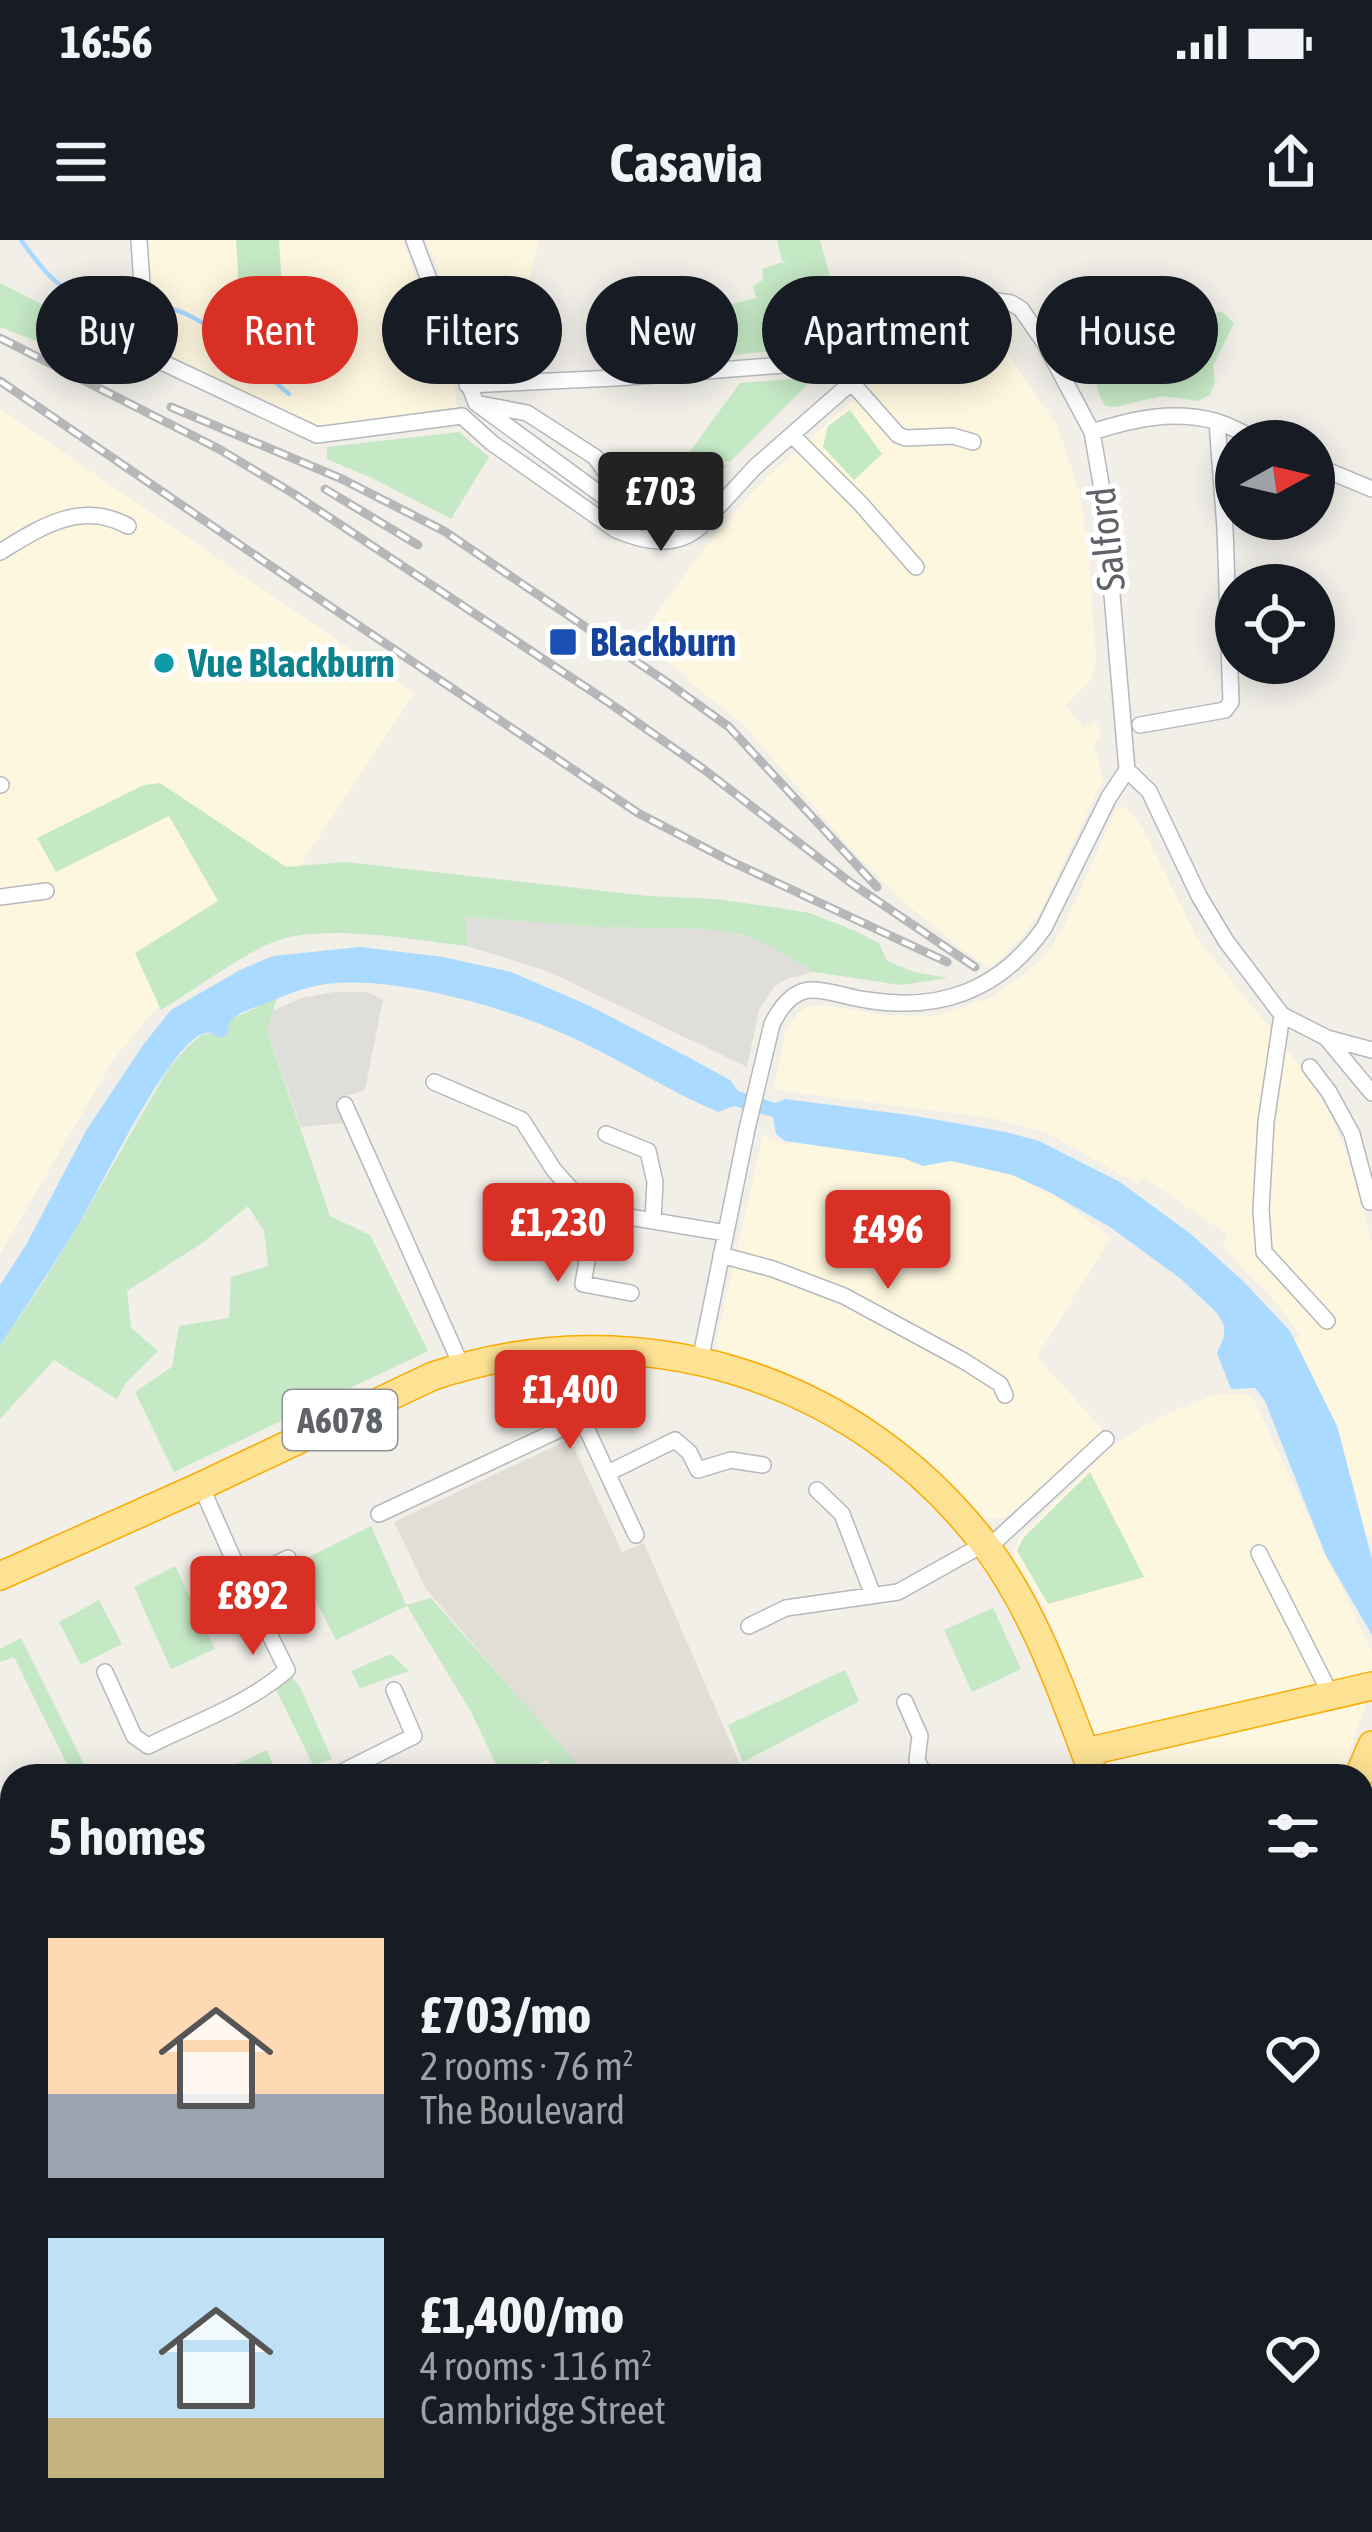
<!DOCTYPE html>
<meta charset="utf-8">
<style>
body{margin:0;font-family:"Asap Condensed",sans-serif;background:#20242c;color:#f1f3f6;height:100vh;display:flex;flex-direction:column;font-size:45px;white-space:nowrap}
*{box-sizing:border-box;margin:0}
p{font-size:39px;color:#9ea1a6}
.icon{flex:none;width:66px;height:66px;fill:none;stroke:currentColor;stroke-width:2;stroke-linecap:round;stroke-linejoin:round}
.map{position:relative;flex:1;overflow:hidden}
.details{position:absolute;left:0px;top:1524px;width:1374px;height:768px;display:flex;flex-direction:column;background:#171b24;border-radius:36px 36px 0 0;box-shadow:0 6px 30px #0003}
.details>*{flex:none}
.guide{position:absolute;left:36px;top:36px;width:1302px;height:108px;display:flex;gap:24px}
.needle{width:78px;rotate:82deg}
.buttons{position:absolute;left:1215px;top:180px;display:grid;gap:24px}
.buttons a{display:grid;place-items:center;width:120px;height:120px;border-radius:50%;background:#171b24;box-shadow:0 6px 30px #0003;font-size:60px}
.price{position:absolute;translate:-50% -102px;padding:0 27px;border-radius:12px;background:#d93025;color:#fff;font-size:39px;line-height:78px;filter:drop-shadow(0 3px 6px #0008)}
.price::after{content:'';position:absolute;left:50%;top:72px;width:36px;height:27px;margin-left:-18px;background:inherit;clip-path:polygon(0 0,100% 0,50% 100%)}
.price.on{background:#222;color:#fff}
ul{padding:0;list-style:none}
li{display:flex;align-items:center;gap:36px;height:300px;padding:0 48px}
li span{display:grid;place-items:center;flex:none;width:336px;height:240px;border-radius:0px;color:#555}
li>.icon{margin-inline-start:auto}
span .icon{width:144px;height:144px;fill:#fffc;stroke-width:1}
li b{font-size:51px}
h2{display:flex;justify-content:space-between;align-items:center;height:144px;padding:0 48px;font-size:51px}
.pill{padding:0 42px;border-radius:54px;background:#171b24;box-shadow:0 6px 30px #0003;font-size:42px;line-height:108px}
.pill.on{background:#d93025;color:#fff}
.status{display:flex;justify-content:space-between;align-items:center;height:84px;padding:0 60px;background:#171b24;direction:ltr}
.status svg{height:33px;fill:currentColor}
header{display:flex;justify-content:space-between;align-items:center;height:156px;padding:0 48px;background:#171b24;font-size:54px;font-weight:700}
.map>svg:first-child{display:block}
.commercial{fill:#fef7e0}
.industrial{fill:#e0deda}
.education{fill:#e1ded6}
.green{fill:#c5e8c5}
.water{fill:#aadaff}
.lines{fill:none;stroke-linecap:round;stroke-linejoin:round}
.stream{stroke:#aadaff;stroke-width:4.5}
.street-casing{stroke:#b5b8bc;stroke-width:18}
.secondary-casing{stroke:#b6babf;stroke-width:24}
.highway-casing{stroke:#f9ab00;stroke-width:30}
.street{stroke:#fff;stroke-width:15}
.secondary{stroke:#fff;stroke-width:21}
.highway{stroke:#fde293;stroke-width:27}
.rail-casing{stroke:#b6b7b8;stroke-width:9}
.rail{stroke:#fff;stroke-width:4.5;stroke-dasharray:14;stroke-linecap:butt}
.transit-dot{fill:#1a4fb4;stroke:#fff;stroke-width:4.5}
.culture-dot{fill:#0f9aa8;stroke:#fff;stroke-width:4.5}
.labels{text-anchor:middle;stroke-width:10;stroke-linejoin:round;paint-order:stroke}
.shield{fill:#fff;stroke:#8f9295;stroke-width:3}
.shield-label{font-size:36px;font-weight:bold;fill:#5f6368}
.street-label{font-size:39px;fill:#5f6368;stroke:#fff}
.transit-label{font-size:39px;font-weight:bold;fill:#164399;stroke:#fff;text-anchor:start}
.culture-label{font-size:39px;font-weight:bold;fill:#0d838f;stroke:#fff;text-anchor:start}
</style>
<div class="status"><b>16:56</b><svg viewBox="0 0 49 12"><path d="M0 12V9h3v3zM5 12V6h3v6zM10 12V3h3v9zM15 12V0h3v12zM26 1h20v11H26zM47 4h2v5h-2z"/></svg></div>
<header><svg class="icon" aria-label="menu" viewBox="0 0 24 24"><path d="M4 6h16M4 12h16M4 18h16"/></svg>Casavia<svg class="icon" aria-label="share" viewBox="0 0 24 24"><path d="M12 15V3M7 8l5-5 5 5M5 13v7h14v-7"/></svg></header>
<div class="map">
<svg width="1372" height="2292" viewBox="0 0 1372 2292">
<rect width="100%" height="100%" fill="#f1efe8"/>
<path class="commercial" d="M146 0H402L454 134 457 170 323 189 157 112 151 104Z
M426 0H539L505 139 481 140Z
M951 88 968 89 1007 113 1057 185 1081 257 1089 318 1096 422 1092 439 1065 465 1084 488 1095 480 1102 497 1094 504 1103 539 1040 672 1019 700 990 728 963 710 900 659 851 609 743 484 687 440 688 437 638 403 661 367 715 294 764 240 918 102 933 92Z
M0 169 414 453 300 626 286 627 179 556 219 660 159 765 113 820 0 1014Z
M1126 567 1144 590 1198 699 1298 824 1328 871 1347 915 1372 1002V1296L1367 1297 1337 1186 1294 1100 1301 1096 1275 1061 1223 1008 1228 995 1144 938 1138 944 1047 893 992 878 774 850 786 789 798 773 807 767 823 765 885 775 934 776 992 757 1016 740 1045 716 1064 687 1116 569Z
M763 895 790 906 792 902 903 918 923 926 951 921 1012 935 1051 953 1111 997 1037 1117 1103 1190 1011 1274 1002 1278 987 1279 925 1219 876 1182 831 1156 785 1135 725 1117 718 1109 716 1104Z
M1242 1154 1252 1156 1372 1412V1447L1341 1536H1112L1045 1367 1013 1320 1015 1307 1021 1296 1113 1205 1158 1178 1212 1155Z
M1372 1622V1814L1362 1809V1658Z
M1362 1850 1372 1857V1977L1362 1979Z
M1367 2010 1372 2022V2162L1362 2140V2012Z"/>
<path class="industrial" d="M466 677 599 687 707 689 742 695 770 706 814 732 786 739 774 747 759 770 747 827 547 731 467 706Z
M334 752H368L383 760 365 850 337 859 343 883 301 887 267 789 273 771 301 758Z"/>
<path class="education" d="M570 1199 622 1312 644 1303 745 1536H586L426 1349 394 1282Z"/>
<path class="green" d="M236 0H279L282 46 239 48Z
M777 0H820L848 104 721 116 708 70 756 58 753 46 763 40 762 29 789 20 782 21Z
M0 43 129 109 127 136 0 87Z
M649 50 653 60 696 50 713 114 622 124 621 91 611 61Z
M1221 71 1234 83 1213 126 1215 142 1210 155 1198 161 1162 156 1115 167 1105 166C1097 152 1091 136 1101 122L1115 121Z
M804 138 808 144 730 222 686 217 740 143Z
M850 170 882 214 854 240 823 207 828 186Z
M459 192 489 217 451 279 374 239 327 219V207Z
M691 221 728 225 693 260 682 261 668 251Z
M160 543 286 627 345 622 648 656 716 659 766 666 810 673 855 691 879 703 887 721 914 732 948 738 900 745 814 732 770 706 743 695 707 689 599 687 466 677 467 706C410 700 315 680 264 706 228 724 195 749 161 770L135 713 218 661 169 576 56 632 37 598 144 545Z
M277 758 267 790 330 976 370 995 428 1111 174 1232 135 1152 172 1127 179 1086 229 1078 231 1037 268 1026 264 991 248 966 201 1004 127 1051 131 1088 158 1111 125 1144 117 1159 54 1120 0 1179V1105L41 1046 83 977 168 829 189 805 203 794H212L227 785 231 779Z
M1090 1232 1144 1337 1048 1364 1017 1311 1023 1298Z
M371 1286 406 1365 431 1358 588 1536H557L547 1520 513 1536H502L471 1472 407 1366 336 1400 297 1323Z
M175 1326 215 1409 171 1429 134 1347Z
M99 1360 122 1404 81 1425 59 1382Z
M993 1368 1021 1429 972 1452 944 1390Z
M21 1398 90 1536H73L14 1417 0 1422V1409Z
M391 1414 409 1431 360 1448 351 1431Z
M287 1430 301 1449 332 1519 313 1525 273 1443Z
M845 1430 859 1461 743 1522 728 1485Z
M267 1510 277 1536H227L224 1530Z
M12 1548V1614L0 1620V1554Z
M282 2280H351L357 2292H288Z
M488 2280H616L587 2292H493Z
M1291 2280H1354L1360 2292H1296Z"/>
<path class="water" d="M360 707 443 717 511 732 590 766 686 816 730 840 738 851 775 863 785 859 909 875 1006 892 1039 901 1120 942 1192 995 1244 1042 1290 1091 1337 1186 1372 1319V1395L1326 1316 1265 1161 1255 1148 1231 1149 1217 1113 1224 1097V1086L1218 1074 1181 1039 1110 987 1051 953 1012 935 951 921 923 926 903 918 785 901 776 894 773 877 734 866 718 872C664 849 615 816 562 793 500 766 404 739 337 743 312 744 290 753 267 763 250 770 227 773 227 794L219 798C213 794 211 791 202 794 167 808 103 944 81 980 55 1023 28 1064 0 1105V1045L26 1005 87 889 143 805 171 770 240 730 273 716Z"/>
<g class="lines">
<path class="stream" d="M21 0C55 48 78 69 139 66
M151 66C199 64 252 124 289 154"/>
<g class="street-casing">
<path id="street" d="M139 0 146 104 151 117 317 195 462 176 492 203 616 290C645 302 676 309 701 286
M414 0 476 163 603 256 627 277 658 288 673 290 688 286 719 266 755 227 885 113 911 91 937 75 969 62 990 60 1011 63 1021 69 1044 102 1092 192 1104 261 1127 530 1149 551 1199 656 1226 701 1282 775 1327 798 1372 810
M852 143 898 195 906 198 953 196 973 202
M467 145 616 138 809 123 856 116 872 124
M480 164 527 173 595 217 608 235 615 254 625 265
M1092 192C1133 179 1172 170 1215 181 1230 185 1246 195 1260 201
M792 195 861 264 916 327
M1314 225 1372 249
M0 312C41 287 81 260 128 286
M1140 485 1225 470 1231 462 1225 288 1217 182
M0 545H1
M0 657 46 651
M1282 775 1266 882 1261 970 1264 1012 1327 1081
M1328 800 1372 853
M1310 827 1329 852 1352 894 1370 962
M434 842 522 880 554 930 580 959 599 972 726 993
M345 865 462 1127
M606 894 648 911 655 942 653 980
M599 972 592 992 583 1044 631 1053
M721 1015 773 1029 844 1056 964 1121 1000 1144 1005 1155
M559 1109 582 1179 636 1295
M700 1121 747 889 772 784C780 768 793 750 812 750 830 750 850 758 867 760 941 772 1000 750 1044 688L1109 557 1127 530
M608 1233 675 1200 689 1212 698 1230 731 1220 763 1225
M817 1250 842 1274 873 1355
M379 1274 582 1179
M987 1309 1106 1199
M1259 1313 1331 1455
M243 1341 288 1318
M749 1386 786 1368 898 1352 984 1304
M105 1432 134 1496 148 1506C194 1483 248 1464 287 1430L243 1341 201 1246
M905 1462 920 1496 917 1520 925 1536
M340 1536V1533L414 1496 394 1450
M860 1536 864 1534
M0 1805 12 1799
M1362 1831 1372 1837
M0 1974 12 1999
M1362 1997 1372 1994
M0 2038 12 2033
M0 2246 12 2272
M41 2280 47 2292
M159 2280 165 2292
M671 2280 676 2292
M813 2280 818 2292
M897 2280 903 2292
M1046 2280 1052 2292
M1276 2280 1281 2292
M587 2292 616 2280"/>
</g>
<g class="secondary-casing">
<path id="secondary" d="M0 1687 12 1712
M282 2280 288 2292"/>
</g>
<g class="highway-casing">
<path id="highway" d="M0 1336 201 1246 433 1136C636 1068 856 1135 986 1306 1037 1375 1064 1457 1094 1536
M1086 1512 1372 1446
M1359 1536 1372 1505
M1362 1601 1372 1579
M1362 2217 1372 2239"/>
</g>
<use href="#street" class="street"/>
<use href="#secondary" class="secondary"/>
<use href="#highway" class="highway"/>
<g class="rail-casing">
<path id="rail" d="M0 98 219 209 294 254 608 462 702 528 851 643 975 727
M0 141 328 365 638 573 730 621 947 722
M171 167 342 239 444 291 668 443 729 487 877 647
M325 249 418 305"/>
</g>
<use href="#rail" class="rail"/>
</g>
<rect class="transit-dot" x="548" y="387" width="30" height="30" rx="6"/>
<circle class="culture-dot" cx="164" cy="423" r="12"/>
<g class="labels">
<rect class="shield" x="283" y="1150" width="114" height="60" rx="9"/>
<g class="shield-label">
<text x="340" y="1193">A6078</text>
</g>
<g class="street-label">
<text transform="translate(1106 299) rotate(-96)" y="14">Salford</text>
</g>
<g class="transit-label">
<text x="590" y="416">Blackburn</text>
</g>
<g class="culture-label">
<text x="188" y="437">Vue Blackburn</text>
</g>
</g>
</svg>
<div class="buttons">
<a><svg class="needle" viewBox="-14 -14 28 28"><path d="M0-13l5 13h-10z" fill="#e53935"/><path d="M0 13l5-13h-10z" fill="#9ea1a6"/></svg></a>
<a><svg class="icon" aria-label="locate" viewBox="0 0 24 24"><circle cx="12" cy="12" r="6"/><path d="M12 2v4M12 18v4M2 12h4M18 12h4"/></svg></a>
</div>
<b class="price on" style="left:661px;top:314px">£703</b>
<b class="price" style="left:558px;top:1045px">£1,230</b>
<b class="price" style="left:888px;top:1052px">£496</b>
<b class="price" style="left:570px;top:1212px">£1,400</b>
<b class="price" style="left:253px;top:1418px">£892</b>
<div class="guide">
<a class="pill">Buy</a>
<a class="pill on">Rent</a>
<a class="pill">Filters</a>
<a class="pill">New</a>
<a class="pill">Apartment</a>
<a class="pill">House</a>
</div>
<section class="details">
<h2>5 homes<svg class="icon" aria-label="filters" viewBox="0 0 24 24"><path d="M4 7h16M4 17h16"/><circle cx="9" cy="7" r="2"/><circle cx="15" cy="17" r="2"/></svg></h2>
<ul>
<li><span style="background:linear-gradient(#ffd9b3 65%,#9aa5b1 0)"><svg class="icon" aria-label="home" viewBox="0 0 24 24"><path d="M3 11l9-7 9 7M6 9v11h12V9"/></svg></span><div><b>£703/mo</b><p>2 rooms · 76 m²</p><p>The Boulevard</p></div><svg class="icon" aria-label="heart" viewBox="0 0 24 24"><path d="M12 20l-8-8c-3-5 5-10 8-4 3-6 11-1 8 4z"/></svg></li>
<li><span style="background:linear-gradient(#bfe0f5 75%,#c2b280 0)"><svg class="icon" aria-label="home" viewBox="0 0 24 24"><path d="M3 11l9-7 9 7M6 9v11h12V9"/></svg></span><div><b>£1,400/mo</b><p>4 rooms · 116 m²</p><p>Cambridge Street</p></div><svg class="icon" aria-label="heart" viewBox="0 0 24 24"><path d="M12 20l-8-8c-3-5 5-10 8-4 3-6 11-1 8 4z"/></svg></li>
</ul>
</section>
</div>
